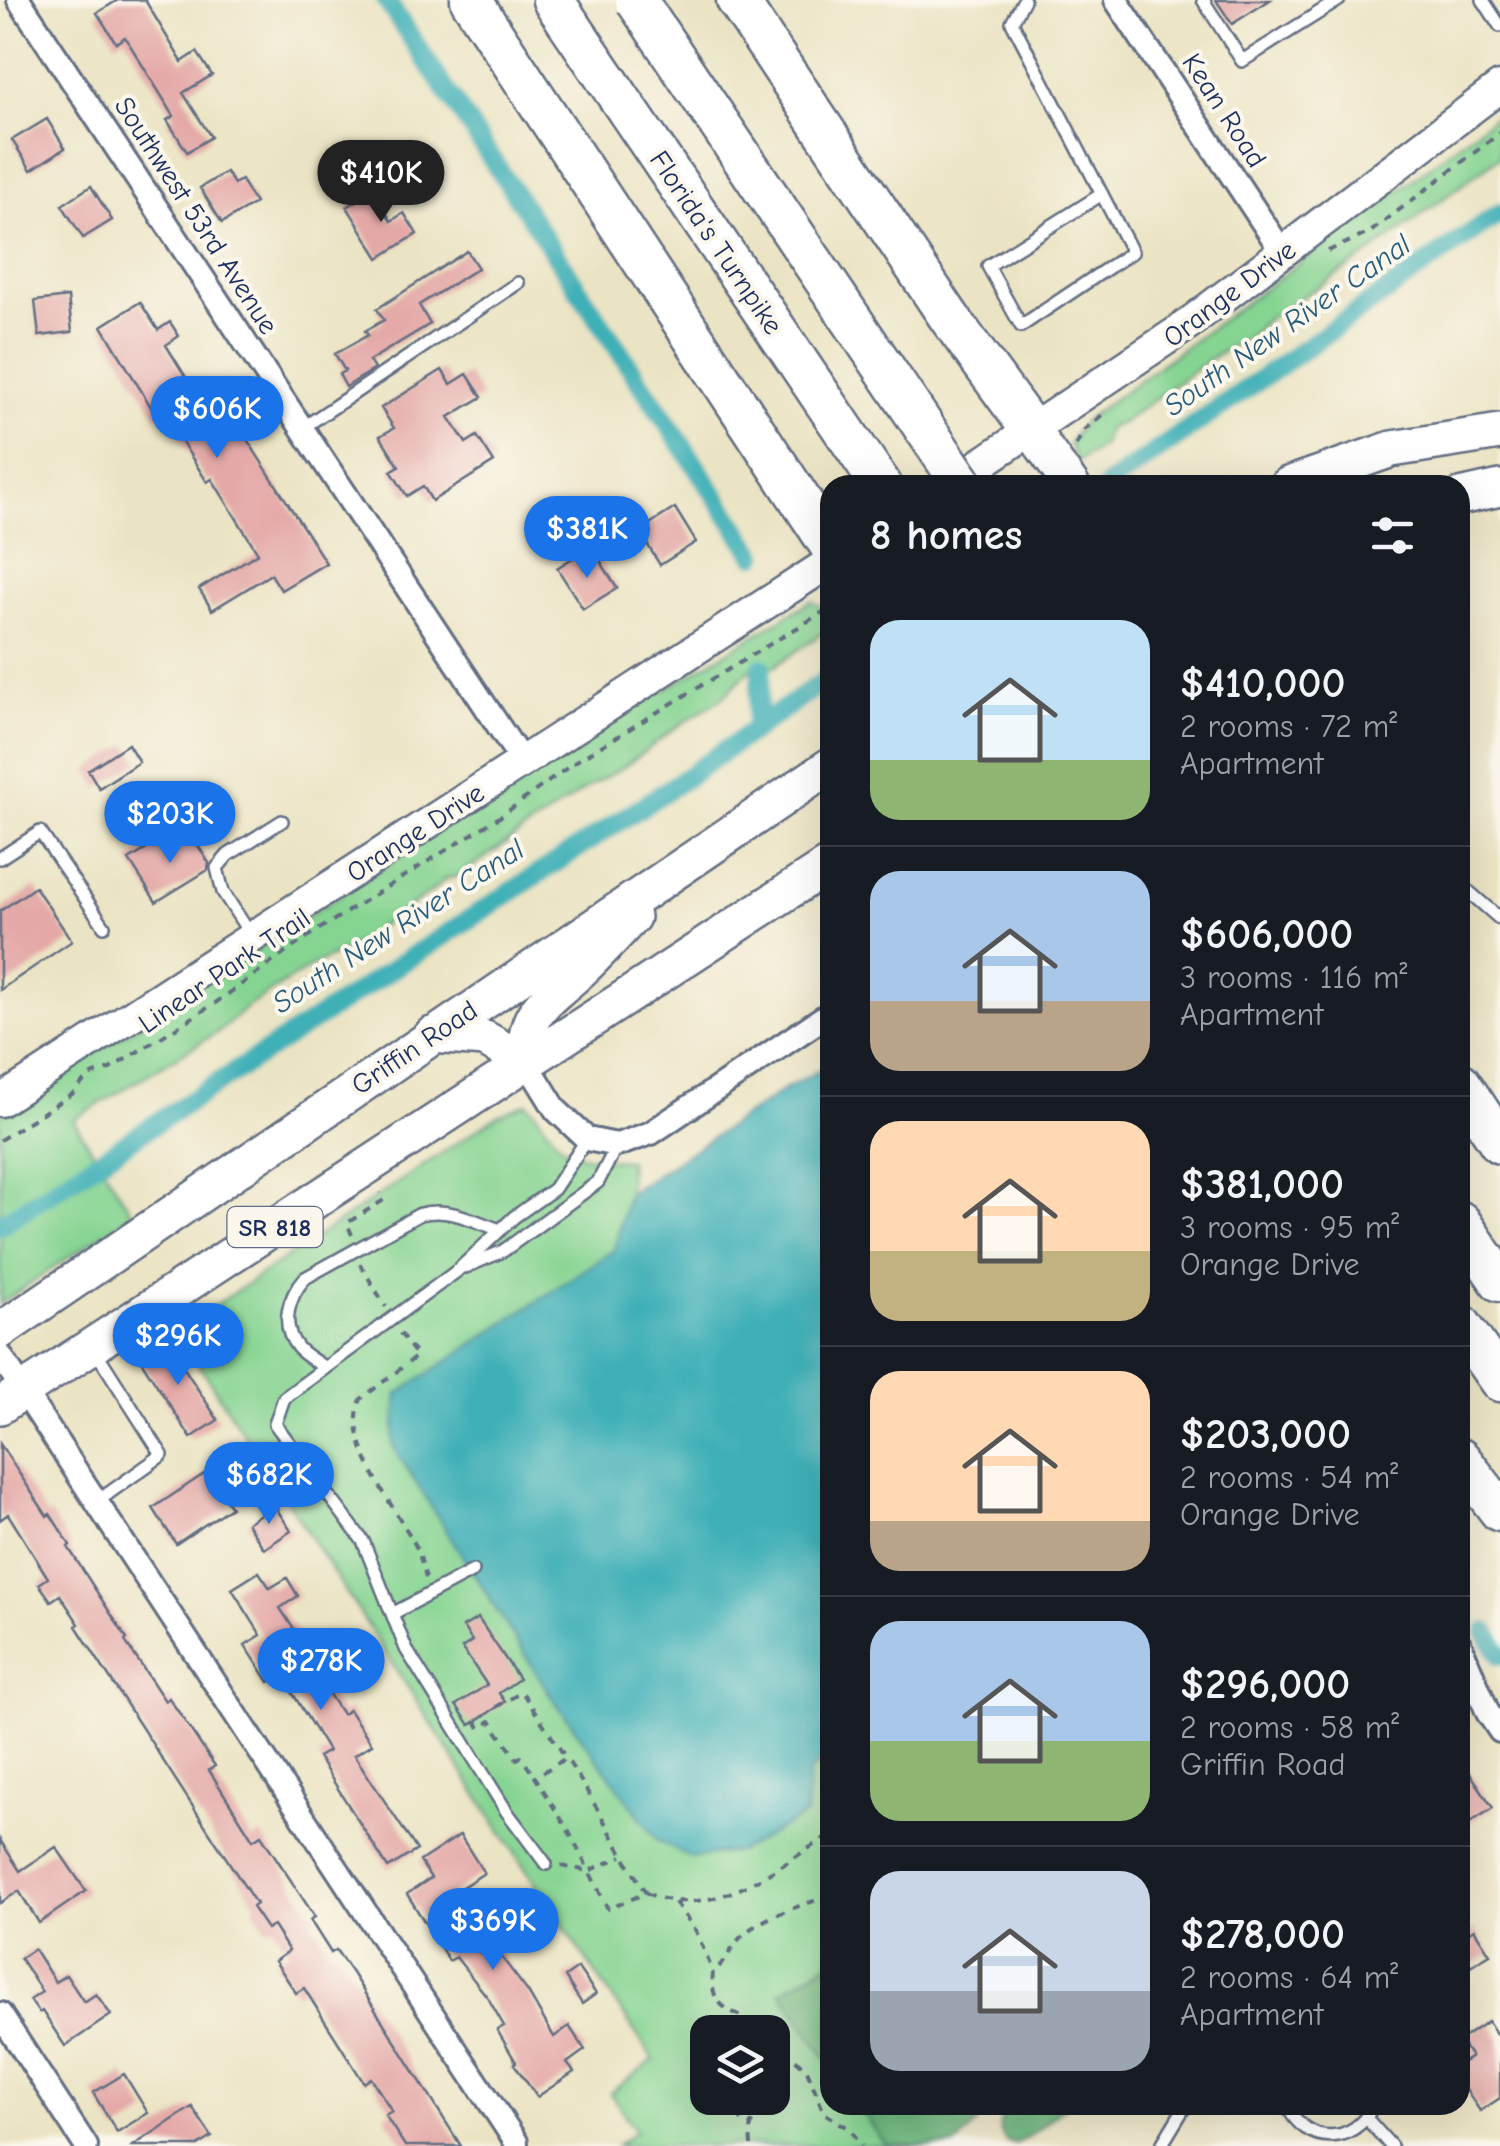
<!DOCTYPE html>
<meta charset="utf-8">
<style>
body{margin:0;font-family:"Comic Neue",sans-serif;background:#20242c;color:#f1f3f6;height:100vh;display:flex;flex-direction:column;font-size:38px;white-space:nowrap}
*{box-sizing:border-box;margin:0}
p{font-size:32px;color:#9ea1a6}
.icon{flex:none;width:55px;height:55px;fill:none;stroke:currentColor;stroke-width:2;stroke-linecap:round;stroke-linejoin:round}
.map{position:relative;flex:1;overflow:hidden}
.panel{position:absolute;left:820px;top:475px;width:650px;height:1640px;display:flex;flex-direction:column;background:#171b24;border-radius:30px;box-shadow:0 10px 40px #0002}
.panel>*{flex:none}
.buttons{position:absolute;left:690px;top:2015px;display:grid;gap:20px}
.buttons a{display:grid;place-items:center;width:100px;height:100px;border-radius:20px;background:#171b24;box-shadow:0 10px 40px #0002;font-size:50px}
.price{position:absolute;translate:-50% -85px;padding:0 22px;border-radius:35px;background:#1a73e8;color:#fff;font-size:32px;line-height:65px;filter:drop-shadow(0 2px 5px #0008)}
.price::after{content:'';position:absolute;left:50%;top:60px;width:30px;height:22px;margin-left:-15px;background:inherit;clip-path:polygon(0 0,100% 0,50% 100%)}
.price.current{background:#222;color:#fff}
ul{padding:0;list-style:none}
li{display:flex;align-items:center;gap:30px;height:250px;padding:0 50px}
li+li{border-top:2px solid #363941}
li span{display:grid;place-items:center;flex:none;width:280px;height:200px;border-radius:30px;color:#555}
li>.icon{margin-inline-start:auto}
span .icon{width:120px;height:120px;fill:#fffc;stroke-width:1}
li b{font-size:42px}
h2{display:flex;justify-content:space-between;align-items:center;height:120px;padding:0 50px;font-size:42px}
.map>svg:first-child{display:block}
.green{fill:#86d492;stroke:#508278;stroke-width:2.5;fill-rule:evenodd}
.forest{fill:#6cb67c;stroke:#44726d;stroke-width:2.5}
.water{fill:#40b0b7;stroke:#2e708a;stroke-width:2.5}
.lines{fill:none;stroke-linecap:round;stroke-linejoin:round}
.canal{stroke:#40b0b7;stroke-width:20}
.building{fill:#e4a9a7}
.lane-casing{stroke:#646e82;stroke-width:16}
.street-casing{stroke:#646e82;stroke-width:28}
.secondary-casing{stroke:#646e82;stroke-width:35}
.primary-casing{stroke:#646e82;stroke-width:40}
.highway-casing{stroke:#646e82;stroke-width:45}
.path{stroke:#646e82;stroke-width:4;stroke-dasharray:8 8;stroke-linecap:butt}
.lane{stroke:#fff;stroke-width:11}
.street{stroke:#fff;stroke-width:22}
.secondary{stroke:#fff;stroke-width:30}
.primary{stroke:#fff;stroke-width:35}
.highway{stroke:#fff;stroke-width:40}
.highway-bridge-casing{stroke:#646e82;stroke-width:45;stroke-linecap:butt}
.highway-bridge{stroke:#fff;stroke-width:40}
.labels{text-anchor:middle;stroke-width:8;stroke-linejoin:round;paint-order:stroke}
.shield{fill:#fbf7ec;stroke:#5e6b89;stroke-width:2.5}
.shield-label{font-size:25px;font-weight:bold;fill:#1b2f5e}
.street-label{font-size:28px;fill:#1b2f5e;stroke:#fbf7ec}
.water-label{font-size:30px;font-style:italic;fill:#285c7d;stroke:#fbf7ec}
</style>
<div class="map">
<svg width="1500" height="2146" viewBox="0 0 1500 2146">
<rect width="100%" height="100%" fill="#fbf7ec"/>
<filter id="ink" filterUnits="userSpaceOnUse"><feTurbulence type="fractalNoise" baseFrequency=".01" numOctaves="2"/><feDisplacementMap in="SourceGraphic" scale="20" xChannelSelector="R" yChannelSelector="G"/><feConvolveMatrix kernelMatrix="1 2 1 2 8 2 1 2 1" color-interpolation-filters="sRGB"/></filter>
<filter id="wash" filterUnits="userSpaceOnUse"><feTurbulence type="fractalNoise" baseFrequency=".0048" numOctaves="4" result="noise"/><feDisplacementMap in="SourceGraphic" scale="40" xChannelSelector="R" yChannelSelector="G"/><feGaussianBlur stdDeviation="2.25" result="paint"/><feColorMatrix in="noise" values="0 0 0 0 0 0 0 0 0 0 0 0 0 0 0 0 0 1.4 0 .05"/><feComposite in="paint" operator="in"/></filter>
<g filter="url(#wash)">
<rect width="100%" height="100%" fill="#ebe4c4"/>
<path class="green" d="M1500 112V156L1365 257 1266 320 1249 336 1210 359 1122 423 1108 428 1103 445 1076 463 1069 443 1084 421 1407 184Z
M811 601 830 612V628L772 668 754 666 722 698 681 724 625 766 585 789 458 876 445 879 431 892 345 950 313 965 247 1007 221 1030 73 1120 133 1214 0 1304V1114L583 739Z
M527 1103C541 1115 550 1137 564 1147 582 1159 609 1160 629 1160L628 1193 614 1250 398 1394 393 1446 552 1697 658 1841 809 1773 830 1752V1962L781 1992 830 2064V2105H858L886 2146H616L636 2131 610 2093 654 2060 536 1885 177 1331 497 1116ZM708 2032H772V2098H708Z"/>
<path class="forest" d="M830 1962V2064L781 1992Z
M858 2105H973L978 2122 955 2146H886Z
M1014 2105H1068C1050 2116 1031 2139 1013 2144L1006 2141C994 2125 1000 2117 1014 2105Z"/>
<path class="water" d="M830 1064V1752L809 1773 806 1815 740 1851 691 1858 658 1841 552 1697 393 1446 398 1394 614 1250 628 1193 790 1086Z"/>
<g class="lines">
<path class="canal" d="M386 0 755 555
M1108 485 1500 213
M755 729 762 667
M0 1225 681 781 830 677
M1486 1632 1500 1655"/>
</g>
<g id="blocks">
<path class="building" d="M118 0H145L182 62 197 52 212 75 183 93 211 137 187 152 167 120 174 116 125 37 116 43 97 13Z
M1216 0H1270L1232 24Z
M47 119 65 148 31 170 12 140Z
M226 172 234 184 241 180 255 203 222 223 200 188Z
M91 186 112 220 83 238 62 205Z
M373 191 391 221 404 213 417 234 379 258 347 207Z
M467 251 478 268 419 305 430 324 369 361 374 369 346 387 339 374 345 371 335 354 368 335 365 331 384 320 377 309Z
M68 297 72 332 39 336 35 301Z
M140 302 158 330 170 322 179 336 166 345 211 418 227 408 326 563 281 590 271 574 212 610 199 589 258 553 212 479 207 482 164 413 157 417 102 326Z
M442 370 451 384 467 374 482 397 449 417 466 443 477 436 494 462 432 501 423 486 407 496 391 471 399 466 380 436 394 428 381 408Z
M675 508 696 542 660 565 639 531Z
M576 556 584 568 599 559 617 588 583 609 557 568Z
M128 744 139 762 99 788 88 770Z
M171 834 178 845 192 836 209 863 208 870 156 902 129 860Z
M35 887 72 941 0 990V911Z
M165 1339 218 1420 191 1438 138 1356Z
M0 1444 47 1516 50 1514 70 1545 68 1547 127 1639 125 1641 165 1701 169 1698 215 1766 209 1770 253 1840 261 1835 315 1917 310 1920 331 1953 336 1950 352 1973 461 2146H405L385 2115 392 2111 371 2078 364 2083 304 1988 296 1993 275 1961 289 1951 273 1926 267 1929 252 1907 256 1904 76 1626 79 1624 60 1595 51 1601 39 1584 48 1578 8 1514 0 1520Z
M207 1472 231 1507 176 1544 153 1508Z
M274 1505 291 1531 264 1549 247 1523Z
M259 1572 270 1588 287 1578 298 1596 280 1608 310 1654 305 1658 342 1714 349 1710 372 1744 354 1755 417 1850 388 1868 318 1757 328 1751 281 1674 269 1682 245 1645 261 1635 232 1589Z
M478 1618 519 1679 499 1693 505 1702 470 1725 456 1705 487 1685 462 1648 472 1641 463 1627Z
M1460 1758 1493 1808 1460 1829Z
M460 1835 484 1873 445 1898 481 1954 493 1946 528 1992 554 2037 569 2026 585 2050 567 2063 574 2072 537 2097 514 2064 516 2062 497 2030 504 2026 488 1998 456 1957 449 1961 407 1894 431 1878 420 1861Z
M0 1840 20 1871 56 1847 86 1891 39 1923 19 1891 0 1903Z
M1474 1929 1490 1954 1460 1972V1938Z
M34 1949 55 1982 66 1975 84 2002 96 1994 111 2015 65 2046 42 2011 39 2013 30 2000 42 1992 20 1958Z
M578 1968 596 1994 582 2004 565 1977Z
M1488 2021 1500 2040V2098L1480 2111 1460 2081V2064L1471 2057 1460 2040Z
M124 2074 148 2113 117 2132 93 2093Z
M192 2107 212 2137 198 2146H133Z"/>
</g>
</g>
<g filter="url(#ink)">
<use href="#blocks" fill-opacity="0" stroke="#646e82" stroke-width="2.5"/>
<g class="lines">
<g class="lane-casing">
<path id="lane" d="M1024 0 1012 22 1132 252 1021 326 988 266 1102 194
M1203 0 1242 61 1339 0
M1483 0 1500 26
M301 429 518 283
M0 858 40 832 104 926
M1460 884 1500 919
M252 937 223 892 217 868 228 855 282 821
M466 1267 503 1251 598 1182 617 1145
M95 1350 162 1455 95 1503
M325 1368C317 1362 304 1355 298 1348 279 1325 289 1296 305 1278L420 1214C449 1207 472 1220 500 1230
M392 1614 473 1571
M546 1864 507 1812 406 1649 363 1541 275 1424 284 1398 457 1271 514 1217 554 1189 587 1139
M1287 2105C1305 2146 1355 2146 1373 2105
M1367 2119 1391 2146
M1161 2146 1184 2108 1190 2105"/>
</g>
<g class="street-casing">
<path id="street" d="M19 0 523 763
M1116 0 1283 253
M527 1063 556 1110 587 1139 617 1145 651 1133 830 1013
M0 1355 516 2142
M1460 1645 1488 1713 1500 1731
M0 2014 86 2146"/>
</g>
<g class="secondary-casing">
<path id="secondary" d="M949 485 1180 330 1500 87
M0 1101 830 562"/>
</g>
<g class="primary-casing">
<path id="primary" d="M1032 431 1071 485
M1288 485 1392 449 1500 432
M1460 497 1500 488
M432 1035 485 1039 527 1063
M527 1063C520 1009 550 1000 583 968 600 952 616 934 632 917
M0 1331 830 766
M0 1406 830 864"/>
</g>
<g class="highway-casing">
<path id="highway" d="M471 0C590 182 709 364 830 545
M553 0 881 485
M737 0 949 317 1032 431
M1460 1083 1500 1143
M1460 1222 1500 1281
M1460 1324 1500 1381
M1460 1459 1500 1511"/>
</g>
<path class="path" d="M1328 251 1369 233 1500 133
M1076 445 1084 430 1102 415
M1020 485 1033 477
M0 1140 75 1092 88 1076 110 1069 214 1004 313 933 501 816 578 760 830 608
M352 1235 347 1223 384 1200 380 1193
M360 1264 386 1307
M400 1333 417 1356 361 1399C342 1441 394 1506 413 1541 420 1552 422 1566 426 1578
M496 1707 522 1692 566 1758
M476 1721 480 1728 490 1721 517 1759 521 1757 535 1777
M561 1866 589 1871 608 1909 646 1893C617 1848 596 1802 566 1758L535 1777 568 1830 589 1871 622 1856
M646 1893C715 1922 773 1869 830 1835
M675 1902 696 1931 713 1972
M767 2032C740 2009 708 2015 713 1972 726 1963 731 1946 743 1935 765 1915 802 1906 830 1895
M772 2038 807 2070 824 2113 850 2129 862 2146
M772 2086 785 2076 783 2049
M740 2098C735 2108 737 2122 750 2125
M751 2146 750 2130 759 2098"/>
<use href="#lane" class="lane"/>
<use href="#street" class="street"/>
<use href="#secondary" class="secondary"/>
<use href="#primary" class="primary"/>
<use href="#highway" class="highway"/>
<g class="highway-bridge-casing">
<path id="highway-bridge" d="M636 0 963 485"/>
</g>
<use href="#highway-bridge" class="highway-bridge"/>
</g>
</g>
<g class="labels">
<rect class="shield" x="227.5" y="1207" width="95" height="40" rx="8"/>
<g class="shield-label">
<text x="275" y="1236">SR 818</text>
</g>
<g class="street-label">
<text transform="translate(1225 110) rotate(57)" y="10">Kean Road</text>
<text transform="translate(197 215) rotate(57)" y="10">Southwest 53rd Avenue</text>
<text transform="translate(717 242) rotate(56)" y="10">Florida's Turnpike</text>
<text transform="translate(1229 293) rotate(-37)" y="10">Orange Drive</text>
<text transform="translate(415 832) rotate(-33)" y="10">Orange Drive</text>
<text transform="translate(224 970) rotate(-34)" y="10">Linear Park Trail</text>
<text transform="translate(414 1047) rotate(-34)" y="10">Griffin Road</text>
</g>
<g class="water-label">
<text transform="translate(1287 325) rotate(-35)" y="10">South New River Canal</text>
<text transform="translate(398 926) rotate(-33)" y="10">South New River Canal</text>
</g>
</g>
</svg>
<div class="buttons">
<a><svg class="icon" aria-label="layers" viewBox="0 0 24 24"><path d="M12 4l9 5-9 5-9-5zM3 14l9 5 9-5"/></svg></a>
</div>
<b class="price current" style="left:381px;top:225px">$410K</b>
<b class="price" style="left:217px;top:461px">$606K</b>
<b class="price" style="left:587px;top:581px">$381K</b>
<b class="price" style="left:170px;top:866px">$203K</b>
<b class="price" style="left:178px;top:1388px">$296K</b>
<b class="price" style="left:269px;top:1527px">$682K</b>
<b class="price" style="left:321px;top:1713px">$278K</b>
<b class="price" style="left:493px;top:1973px">$369K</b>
<section class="panel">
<h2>8 homes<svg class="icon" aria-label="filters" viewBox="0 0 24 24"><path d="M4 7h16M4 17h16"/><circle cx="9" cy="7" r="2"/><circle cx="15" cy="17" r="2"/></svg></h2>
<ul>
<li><span style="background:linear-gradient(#bfe0f5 70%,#8fb573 0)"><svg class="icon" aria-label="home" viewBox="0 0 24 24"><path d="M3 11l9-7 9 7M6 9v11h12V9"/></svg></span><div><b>$410,000</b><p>2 rooms · 72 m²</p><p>Apartment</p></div></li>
<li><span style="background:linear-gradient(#a9c7e8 65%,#b9a48a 0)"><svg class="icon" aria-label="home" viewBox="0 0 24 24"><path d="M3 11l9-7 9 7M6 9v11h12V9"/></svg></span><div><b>$606,000</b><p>3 rooms · 116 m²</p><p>Apartment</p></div></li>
<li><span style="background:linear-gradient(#ffd9b3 65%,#c2b280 0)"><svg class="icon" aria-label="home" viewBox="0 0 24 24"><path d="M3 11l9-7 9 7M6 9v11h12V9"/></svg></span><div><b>$381,000</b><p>3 rooms · 95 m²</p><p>Orange Drive</p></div></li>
<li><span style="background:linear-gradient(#ffd9b3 75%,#b9a48a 0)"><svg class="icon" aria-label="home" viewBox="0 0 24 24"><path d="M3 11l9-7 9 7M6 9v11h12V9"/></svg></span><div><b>$203,000</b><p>2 rooms · 54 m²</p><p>Orange Drive</p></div></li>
<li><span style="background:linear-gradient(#a9c7e8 60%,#8fb573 0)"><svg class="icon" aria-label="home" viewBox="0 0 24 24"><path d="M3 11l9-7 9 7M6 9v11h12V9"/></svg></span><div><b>$296,000</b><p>2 rooms · 58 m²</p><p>Griffin Road</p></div></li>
<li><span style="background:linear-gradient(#c9d6e8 60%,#9aa5b1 0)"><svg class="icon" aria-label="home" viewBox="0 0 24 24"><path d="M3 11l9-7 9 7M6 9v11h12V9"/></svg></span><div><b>$278,000</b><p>2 rooms · 64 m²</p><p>Apartment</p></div></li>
</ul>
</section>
</div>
